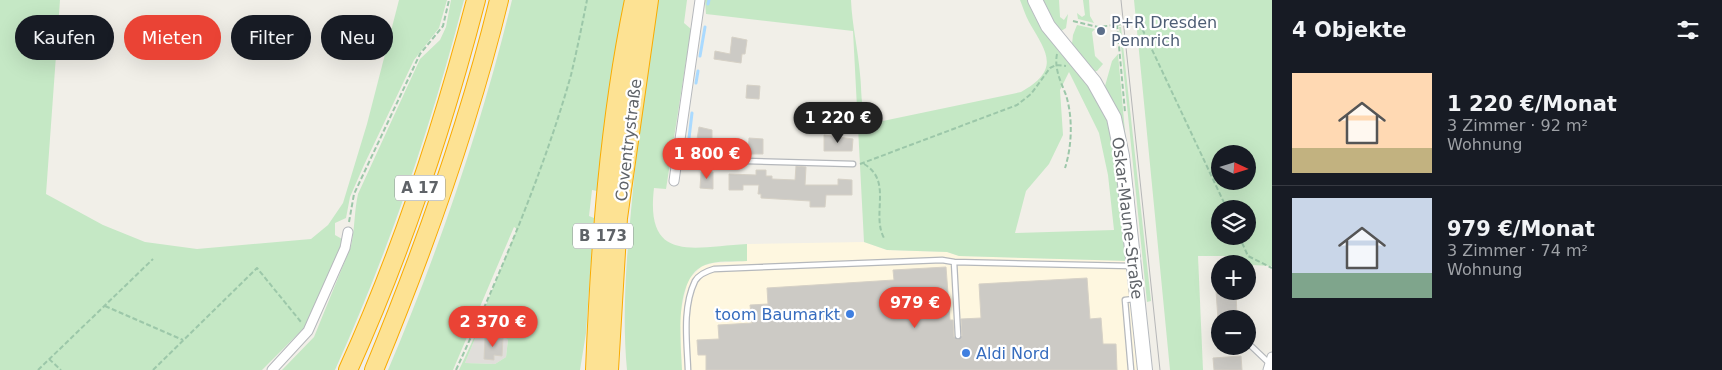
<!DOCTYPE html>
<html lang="de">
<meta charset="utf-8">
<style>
body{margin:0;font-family:"DejaVu Sans",sans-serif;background:#242831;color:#f1f3f6;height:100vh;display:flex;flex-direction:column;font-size:19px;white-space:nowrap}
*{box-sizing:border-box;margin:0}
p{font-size:16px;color:#9ea1a6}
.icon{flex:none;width:28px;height:28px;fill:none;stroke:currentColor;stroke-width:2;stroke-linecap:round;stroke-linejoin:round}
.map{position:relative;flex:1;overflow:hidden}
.details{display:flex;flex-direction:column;background:#171b24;width:450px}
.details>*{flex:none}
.guide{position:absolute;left:15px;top:15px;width:475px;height:45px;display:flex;gap:10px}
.needle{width:32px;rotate:94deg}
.tools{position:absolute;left:1211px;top:145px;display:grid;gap:10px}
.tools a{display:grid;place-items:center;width:45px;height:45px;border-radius:50%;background:#171b24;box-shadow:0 5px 20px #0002;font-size:25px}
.price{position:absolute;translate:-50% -42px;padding:0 11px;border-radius:18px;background:#ea4335;color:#fff;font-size:16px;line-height:32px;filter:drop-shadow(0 1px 2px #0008)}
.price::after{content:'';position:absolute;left:50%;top:30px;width:15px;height:11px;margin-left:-8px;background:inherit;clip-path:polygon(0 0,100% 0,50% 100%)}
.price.active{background:#222;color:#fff}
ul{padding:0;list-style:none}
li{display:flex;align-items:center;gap:15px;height:125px;padding:0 20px}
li+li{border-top:1px solid #363941}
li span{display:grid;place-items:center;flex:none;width:140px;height:100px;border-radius:0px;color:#555}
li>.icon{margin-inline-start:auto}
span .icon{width:60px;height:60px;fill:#fffc;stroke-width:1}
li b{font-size:21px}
h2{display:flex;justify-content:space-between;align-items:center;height:60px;padding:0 20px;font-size:21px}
.chip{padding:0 18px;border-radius:22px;background:#171b24;box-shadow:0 5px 20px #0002;font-size:18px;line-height:45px}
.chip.active{background:#ea4335;color:#fff}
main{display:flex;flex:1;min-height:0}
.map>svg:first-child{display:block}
.commercial{fill:#fef7e0}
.industrial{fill:#e0deda}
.green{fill:#c5e8c5;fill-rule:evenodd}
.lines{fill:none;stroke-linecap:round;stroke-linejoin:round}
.stream{stroke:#aadaff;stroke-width:3}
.building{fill:#cccac5;stroke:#d6d1c6}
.lane-casing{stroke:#b5b8bc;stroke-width:7}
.street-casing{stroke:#b5b8bc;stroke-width:11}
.secondary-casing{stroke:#b6babf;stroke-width:16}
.highway-casing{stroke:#f9ab00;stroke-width:20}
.path{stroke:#9cc7a9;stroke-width:2;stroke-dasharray:5 2.5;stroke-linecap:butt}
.lane{stroke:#fff;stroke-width:4.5}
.street{stroke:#fff;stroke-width:9}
.secondary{stroke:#fff;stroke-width:14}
.highway{stroke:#fde293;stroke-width:18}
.tram{stroke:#b6b7b8;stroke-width:1}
.service-dot{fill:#5c6f8a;stroke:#fff;stroke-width:2}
.shop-dot{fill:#3f7fe0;stroke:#fff;stroke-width:2}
.labels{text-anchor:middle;stroke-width:4.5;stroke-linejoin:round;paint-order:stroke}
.shield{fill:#fff;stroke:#8f9295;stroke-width:1}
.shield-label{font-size:15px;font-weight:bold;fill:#5f6368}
.service-label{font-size:16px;fill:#4e5e75;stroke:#fff;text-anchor:start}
.street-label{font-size:16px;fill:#5f6368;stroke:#fff}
.shop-label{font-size:16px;fill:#366cbe;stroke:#fff;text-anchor:end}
</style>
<main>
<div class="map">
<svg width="1272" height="370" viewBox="0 0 1272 370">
<rect width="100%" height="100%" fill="#f1efe8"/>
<path class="commercial" d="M864 242 887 250 947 252 959 256 1129 261 1138 370H682L680 316 688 280 702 266 714 263 747 261V244Z"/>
<path class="industrial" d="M479 329 498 331 504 335 508 340 506 357 495 364 465 363Z"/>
<path class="green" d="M0 0H60L46 194 103 225 145 242 197 249 311 239 328 225 343 203 367 124 399 0H447L439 28 414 60 364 165 350 197 346 218 335 223V235L342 239 344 245 305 327 262 370H0Z
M451 0H464C431 127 389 250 335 370H282L314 337 351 246C355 229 354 212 358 194L420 59 440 40 446 27Z
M512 0H629L606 147 599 167 597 191 592 190 589 216 594 218 586 333 580 370H459L484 316 486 305 517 229 514 227 453 370H388C439 250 481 127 512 0ZM479 329C492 330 499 330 508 340L506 357 495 364 465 363Z
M656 0H687L684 23 691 29 666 189 654 188C645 264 693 247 747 244V261C734 262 717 260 705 265 673 277 681 344 682 370H627C622 317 626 264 631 211 637 140 647 70 656 0Z
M705 0H851C852 25 858 49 860 74 862 90 860 106 867 120L878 122 1021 92C1061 69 1047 53 1029 22 1025 15 1023 7 1020 0H1028L1035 17 1050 37 1049 38 1062 55 1067 56 1077 67 1103 107 1113 138 1129 261 959 256 947 252 887 250 864 242 853 31 706 14ZM1069 72 1099 133 1108 175 1114 230 1015 233 1026 191 1049 164 1063 135 1060 90Z
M1042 0H1059L1060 17 1064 20 1068 14 1066 28 1061 31 1056 28Z
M1083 0H1089L1090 16 1094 23 1078 19 1077 13 1082 17 1085 15Z
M1134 0H1272V266L1252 265 1241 256H1198L1203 370H1170ZM1220 154H1248V181H1220ZM1220 209H1248V236H1220Z
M1077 25 1095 29 1092 32 1095 56 1103 64 1097 71H1093L1072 44 1073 35Z
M1119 27H1121L1151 301 1147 302Z
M1118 54 1126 143 1105 86 1112 61Z"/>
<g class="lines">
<path class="stream" d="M708 4 709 0
M700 56 705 27
M696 83 698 71
M687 155 692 113"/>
</g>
<path class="building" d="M732 37 747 40 745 54H742L741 63 714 59 715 51 730 54Z
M747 85 760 86 759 99 746 98Z
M699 127 712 130V145H710L709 153 695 151Z
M824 135 853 139 852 151H824Z
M749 138 763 139V154H748Z
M796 166 806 167 805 185H838V179L852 180V195H826L825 207H810V201L761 198V194H758L759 185H743V190H729V174L756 175V170H766V176H772V179L795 180Z
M701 172H713V189L700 188Z
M946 267 950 320H953L954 337 958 340 962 336 961 319 981 318 979 284 1087 278 1090 319 1101 318 1103 344H1116L1117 370H706V355H698L697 340 719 339 718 325 752 323 750 305 768 304 767 288 894 280 893 270Z
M1216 291H1236L1237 319H1218Z
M485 338H503L502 356 494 355V360L484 359Z
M1241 356 1242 370H1214L1213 358Z"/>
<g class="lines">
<g class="lane-casing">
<path id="lane" d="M677 159 853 164
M958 336 954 262 1131 266
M1248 343 1269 363
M688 370C687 342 682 308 695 281 699 274 707 271 714 269L942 260 954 262
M1131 370 1125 300 1134 299"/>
</g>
<g class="street-casing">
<path id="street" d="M674 181 700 0
M272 370 308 331 345 248 348 232
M1268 370 1272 357"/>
</g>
<g class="secondary-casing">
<path id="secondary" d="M1035 0 1048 26 1094 82 1114 118 1122 156 1145 370"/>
</g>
<g class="highway-casing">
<path id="highway" d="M348 370C402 251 443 127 476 0
M374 370C424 249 468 127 499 0
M595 370C600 247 609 121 634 0
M609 370 618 218 649 0"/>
</g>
<path class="path" d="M1073 21 1098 27 1139 22 1227 209
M1117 24 1125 112
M1057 54C1054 69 1061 82 1066 95 1073 118 1072 146 1065 168
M860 164 1017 105 1031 94 1050 68 1056 65 1066 66
M864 164C893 181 871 214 884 238
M349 222 354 194 420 54 443 26 449 0
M1239 236 1248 256 1272 268
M105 306 183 340
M49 359 61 370
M38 370 153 259
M153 370 257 268 301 322
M456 370C499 276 543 174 571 75 577 50 582 25 587 0"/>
<use href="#lane" class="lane"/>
<use href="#street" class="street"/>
<use href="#secondary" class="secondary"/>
<use href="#highway" class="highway"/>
<path class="tram" d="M1121 0 1160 370"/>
</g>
<circle class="service-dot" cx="1101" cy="31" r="5"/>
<g class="shop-dot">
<circle cx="850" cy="314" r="5"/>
<circle cx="966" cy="353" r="5"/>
</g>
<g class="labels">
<g class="shield">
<rect x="395" y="175.5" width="50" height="25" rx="4"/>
<rect x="573" y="223.5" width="60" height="25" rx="4"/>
</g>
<g class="shield-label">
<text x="420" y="193">A 17</text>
<text x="603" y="241">B 173</text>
</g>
<g class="service-label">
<text x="1111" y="28">P+R Dresden<tspan x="1111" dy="18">Pennrich</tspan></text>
</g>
<g class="street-label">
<text transform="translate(628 140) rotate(-83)" y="6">Coventrystraße</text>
<text transform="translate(1128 218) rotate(83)" y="6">Oskar-Maune-Straße</text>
</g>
<g class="shop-label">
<text x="840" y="320">toom Baumarkt</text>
<text x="976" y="359" text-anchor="start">Aldi Nord</text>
</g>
</g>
</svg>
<div class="tools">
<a><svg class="needle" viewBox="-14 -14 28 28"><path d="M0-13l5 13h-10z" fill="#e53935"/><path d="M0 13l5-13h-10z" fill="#9ea1a6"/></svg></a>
<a><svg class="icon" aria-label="layers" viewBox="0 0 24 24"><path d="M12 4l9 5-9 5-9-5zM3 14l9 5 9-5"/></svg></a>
<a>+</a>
<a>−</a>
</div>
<b class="price active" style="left:838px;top:144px">1 220 €</b>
<b class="price" style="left:707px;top:180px">1 800 €</b>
<b class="price" style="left:915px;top:329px">979 €</b>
<b class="price" style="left:493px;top:348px">2 370 €</b>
<div class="guide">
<a class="chip">Kaufen</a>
<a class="chip active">Mieten</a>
<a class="chip">Filter</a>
<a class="chip">Neu</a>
</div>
</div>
<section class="details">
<h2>4 Objekte<svg class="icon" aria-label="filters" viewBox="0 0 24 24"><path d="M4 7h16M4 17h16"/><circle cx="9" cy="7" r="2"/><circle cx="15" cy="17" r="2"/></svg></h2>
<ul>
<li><span style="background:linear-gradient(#ffd9b3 75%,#c2b280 0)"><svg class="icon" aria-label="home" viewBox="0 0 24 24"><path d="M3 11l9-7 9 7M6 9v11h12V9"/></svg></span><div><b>1 220 €/Monat</b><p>3 Zimmer · 92 m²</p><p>Wohnung</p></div></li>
<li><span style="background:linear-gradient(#c9d6e8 75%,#7fa58c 0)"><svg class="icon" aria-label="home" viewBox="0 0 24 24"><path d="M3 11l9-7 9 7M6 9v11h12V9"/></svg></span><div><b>979 €/Monat</b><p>3 Zimmer · 74 m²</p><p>Wohnung</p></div></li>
</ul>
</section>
</main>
